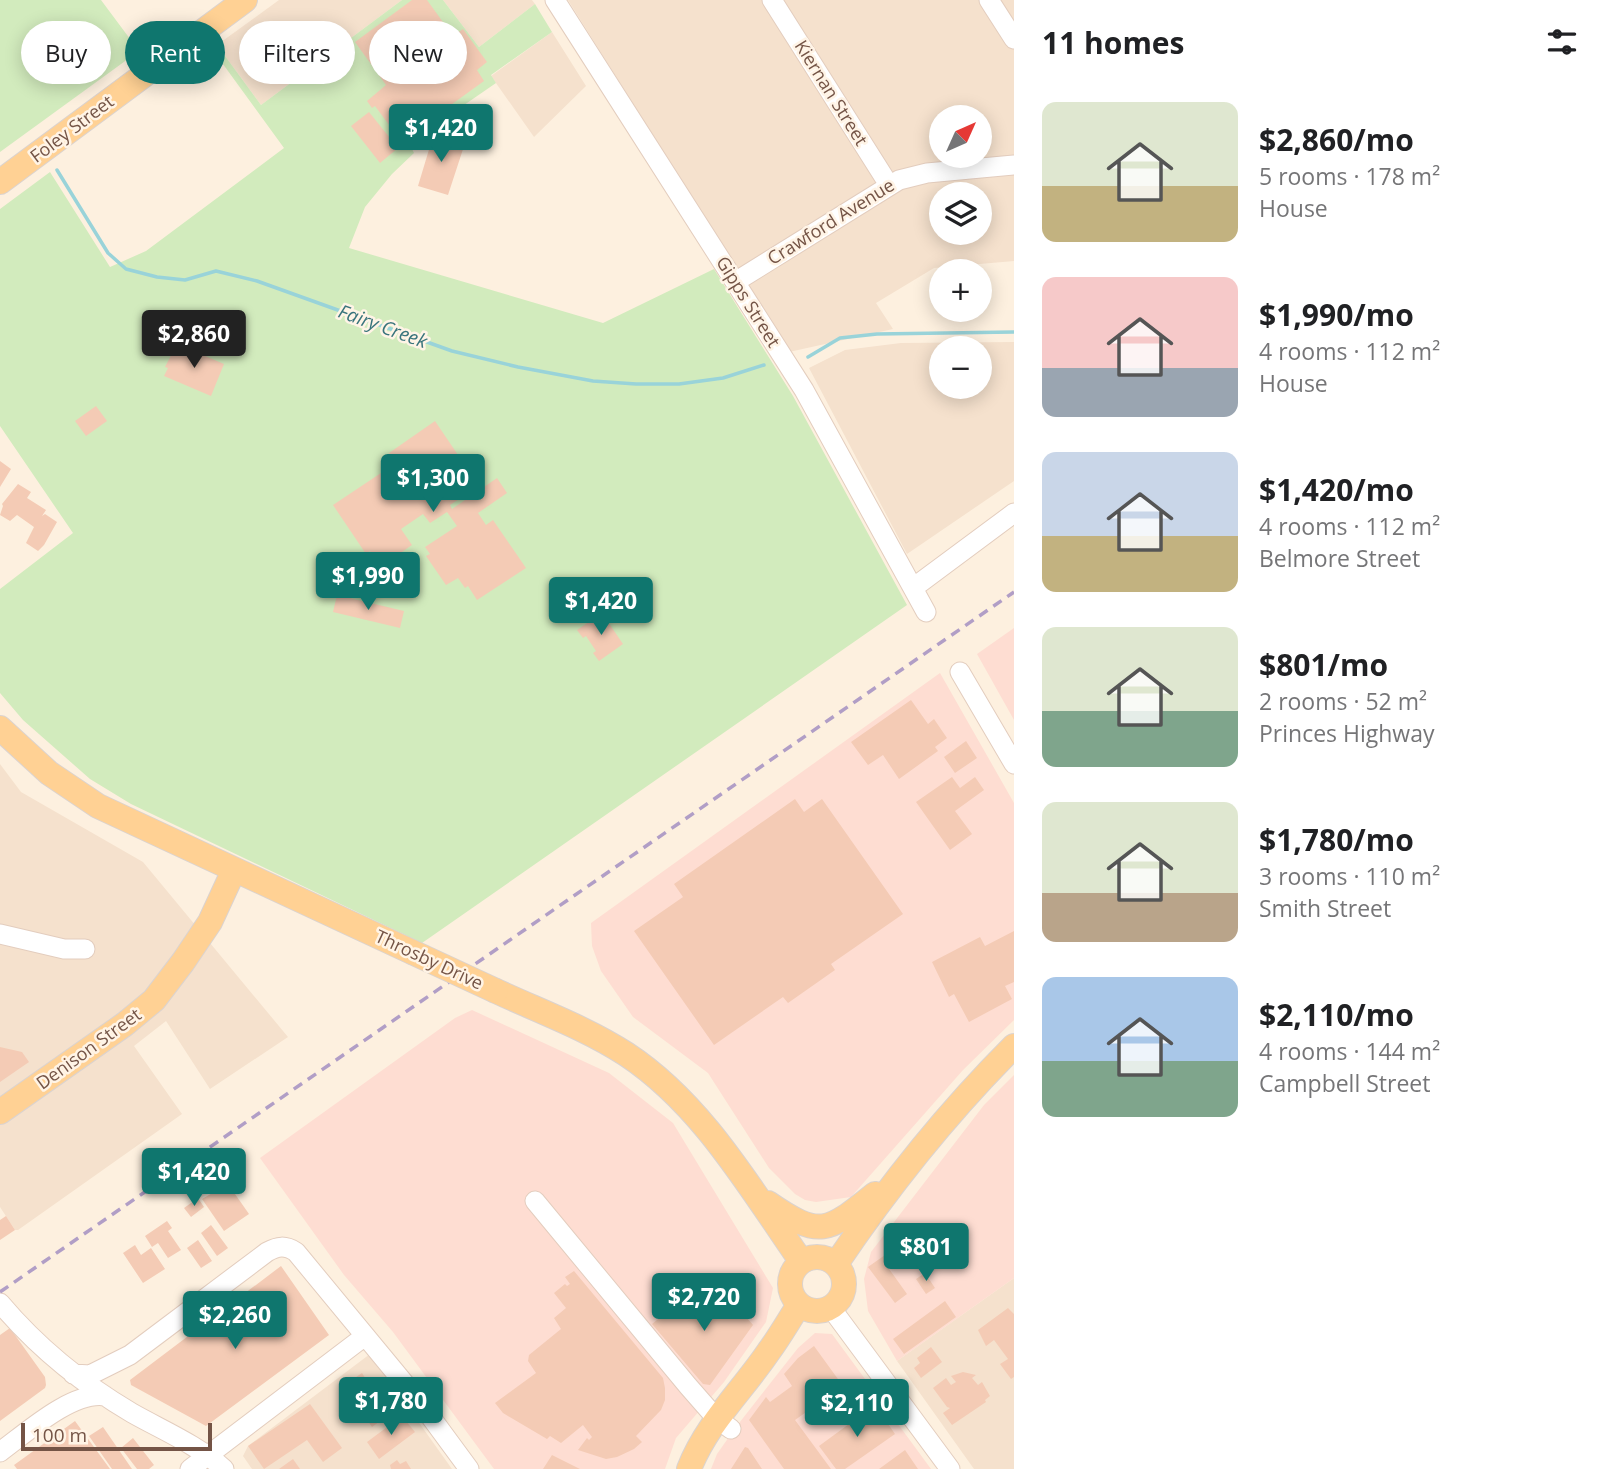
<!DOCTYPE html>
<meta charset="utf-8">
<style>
body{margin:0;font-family:"Open Sans",sans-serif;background:#f2f2f2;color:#202124;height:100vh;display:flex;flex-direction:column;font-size:26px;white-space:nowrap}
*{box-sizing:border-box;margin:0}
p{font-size:23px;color:#757577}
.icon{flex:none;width:38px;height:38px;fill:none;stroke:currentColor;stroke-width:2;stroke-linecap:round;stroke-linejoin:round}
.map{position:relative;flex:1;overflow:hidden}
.sheet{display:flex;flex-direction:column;background:#fff;width:595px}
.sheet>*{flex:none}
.top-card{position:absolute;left:21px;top:21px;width:665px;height:63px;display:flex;gap:14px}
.needle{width:46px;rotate:45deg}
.fabs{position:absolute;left:929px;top:105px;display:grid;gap:14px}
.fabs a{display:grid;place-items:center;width:63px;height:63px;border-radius:50%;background:#fff;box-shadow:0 4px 18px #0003;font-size:35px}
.scale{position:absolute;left:21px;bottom:18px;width:191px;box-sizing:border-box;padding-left:7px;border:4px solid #745446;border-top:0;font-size:19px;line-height:24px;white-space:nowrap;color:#745446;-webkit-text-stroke:5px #fff4e6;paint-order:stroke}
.price{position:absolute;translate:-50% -60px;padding:0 16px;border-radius:7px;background:#0f766e;color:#fff;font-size:23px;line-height:46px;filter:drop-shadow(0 2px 4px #0008)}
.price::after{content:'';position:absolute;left:50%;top:42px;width:21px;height:16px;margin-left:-10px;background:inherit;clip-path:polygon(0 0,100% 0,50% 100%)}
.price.active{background:#222;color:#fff}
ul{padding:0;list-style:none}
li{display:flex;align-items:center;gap:21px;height:175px;padding:0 28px}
li span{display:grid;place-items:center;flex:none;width:196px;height:140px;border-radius:14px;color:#555}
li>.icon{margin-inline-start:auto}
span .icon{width:84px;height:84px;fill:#fffc;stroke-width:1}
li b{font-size:30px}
h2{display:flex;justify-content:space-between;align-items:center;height:84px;padding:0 28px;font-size:30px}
.chip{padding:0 24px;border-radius:32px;background:#fff;box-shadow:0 4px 18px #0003;font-size:24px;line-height:63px}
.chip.active{background:#0f766e;color:#fff}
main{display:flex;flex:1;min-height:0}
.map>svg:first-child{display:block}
.residential{fill:#f5e1cd;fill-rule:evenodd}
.commercial{fill:#feddd2}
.green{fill:#d2ebbd}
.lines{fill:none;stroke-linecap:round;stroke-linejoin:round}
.stream{stroke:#99d3d9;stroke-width:3.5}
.building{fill:#f4cbb5}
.minor-casing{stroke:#e3cdbe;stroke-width:21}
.major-casing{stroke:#dbd3cf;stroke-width:26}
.minor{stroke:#fff;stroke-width:19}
.major{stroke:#ffd194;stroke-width:24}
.rail{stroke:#b19ec6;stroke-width:3.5;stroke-dasharray:10 7;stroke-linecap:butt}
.major-bridge-casing{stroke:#dbd3cf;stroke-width:26;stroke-linecap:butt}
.major-bridge{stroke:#ffd194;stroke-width:24}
.labels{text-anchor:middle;stroke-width:5;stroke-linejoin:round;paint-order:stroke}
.street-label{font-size:18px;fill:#745446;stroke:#fff4e6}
.water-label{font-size:19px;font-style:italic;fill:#39747c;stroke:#fff4e6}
</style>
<main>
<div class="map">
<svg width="1014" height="1469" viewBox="0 0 1014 1469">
<rect width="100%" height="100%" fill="#fdf0df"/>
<path class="residential" d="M279 0H402L261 105 217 45Z
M443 0H532L535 4 479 47Z
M568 0H1014V261L934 268 876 303 893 329 789 352ZM942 117H980V156H942ZM942 194H980V233H942Z
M552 32 586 86 534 137 491 76Z
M1014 342V481L907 554 809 368 845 350 901 343ZM942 348H980V387H942Z
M0 764 21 792 143 862 288 1037 210 1089 166 1021 134 1046 182 1114 18 1230H15L0 1207Z
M1014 1278V1469H974L897 1361Z
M370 1354 452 1469H252L243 1456 248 1446Z"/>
<path class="commercial" d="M1014 628V720L977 654Z
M940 673 1014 803V1020L963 1070 851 1197 816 1202 805 1200 795 1194 769 1168 708 1073 633 1017 601 971 592 946 591 923Z
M472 1010 609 1073 673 1123 773 1288 766 1322 724 1382 676 1438 665 1469H494L393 1332 344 1275 260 1158 455 1018Z
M1014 1075V1278L897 1361 868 1311 864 1279 871 1252 984 1105Z
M815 1333 832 1334 931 1469H711L717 1454 736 1427 798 1348Z"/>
<path class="green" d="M0 0H101L139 51 0 152Z
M402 0H443L479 47 535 4 552 32 491 75 496 83 409 143 414 153 392 174 365 207 349 248 603 323 714 269 793 396 907 605 422 943 131 804 90 779 23 720 0 693V589L73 533 0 426V209L50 172 110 267 146 251 284 148 212 49 217 45 261 105Z"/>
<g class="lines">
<path class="stream" d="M57 170 108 253 126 269 157 277 185 280 216 271 257 281 452 351 518 367 593 381 636 384H679L723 378 764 365
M808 357 840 338 877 334 1014 332"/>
</g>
<path class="building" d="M412 0H427L453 36 463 29 487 62 477 70 484 81 401 141 375 106 372 108 367 101 386 85 355 42Z
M369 112 398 148 380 163 351 126Z
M434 133 465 143 448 195 418 186Z
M177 344 224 364 211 396 164 376 168 368 165 367Z
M96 406 107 421 86 436 75 421Z
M435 421 479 486 450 505 452 509 497 478 507 493 478 513 486 525 493 520 526 568 477 600 468 586 465 588 458 578 446 585 426 556 430 554 425 547 457 526 447 512 430 523 423 514 401 529 412 545 380 567 370 551 366 554 333 505 396 463 389 453Z
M0 461 11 469 0 487Z
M18 484 31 492 27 498 46 510 42 516 45 514 57 522 44 545 38 551 26 543 34 527 17 515 10 521 0 515 3 506 2 504Z
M337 595 404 611 400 628 333 612Z
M602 613 623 644 599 661 593 653 596 651 586 636 583 638 577 630Z
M911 700 928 724 934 719 947 738 935 747 938 751 899 779 883 755 868 765 851 742Z
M966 741 977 758 955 773 944 757Z
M952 777 960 788 975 777 984 790 955 811 972 834 950 850 916 802Z
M795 799 804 812 822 799 903 914 831 964 835 970 788 1003 783 997 714 1045 634 931 683 897 674 884Z
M1014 931V982L1005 986 1012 999 969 1022 954 994 949 997 932 962 980 937 985 946Z
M0 1047 22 1052 29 1062 0 1082Z
M228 1184 249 1214 224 1231 202 1199Z
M198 1198 204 1207 191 1217 184 1208Z
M6 1216 15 1230 0 1240V1220Z
M167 1221 172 1228 168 1231 181 1250 168 1258 158 1243 152 1247 145 1236Z
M211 1225 228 1248 217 1256 201 1233Z
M198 1240 212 1261 201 1268 187 1248Z
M135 1245 141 1255 151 1248 165 1269 143 1283 123 1253Z
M885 1255 891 1263 887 1266 907 1294 895 1303 868 1267Z
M281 1266 329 1335 206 1426 131 1385 130 1380Z
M574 1271 663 1378 665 1388V1400L661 1410 636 1436 642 1442 634 1449 617 1457 606 1459 578 1450 587 1438 589 1440 592 1437 583 1425 561 1443 550 1436 547 1439 503 1413 495 1403 536 1373 528 1361 529 1355 561 1329 554 1318 566 1308 554 1293 565 1284 567 1286 570 1284 565 1277Z
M925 1273 935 1288 926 1294 916 1279Z
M695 1289 703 1298 712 1290 728 1309 735 1304 753 1325 710 1385 703 1384 652 1324Z
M945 1301 956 1317 904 1354 893 1339Z
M1008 1308 1014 1314V1377L1011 1379 1000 1364 1008 1359 994 1340 986 1346 978 1330Z
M10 1328 45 1377 46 1385 45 1388 0 1421V1335Z
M814 1346 843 1386 795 1420 831 1469H784L749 1420 766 1397 770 1402 792 1386 784 1374 798 1358Z
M931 1347 942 1362 921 1378 914 1368 920 1363 917 1358Z
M963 1372 976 1375 972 1378 978 1385 982 1382 990 1396 985 1400 986 1402 952 1425 943 1413 950 1408 947 1407 933 1388 946 1378 951 1385 956 1382 951 1376Z
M362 1373 373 1390 353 1402 343 1386Z
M382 1397 392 1412 372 1427 362 1412Z
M310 1404 342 1448 323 1462 307 1440 264 1469 248 1446Z
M875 1405 895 1434 845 1469H836L819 1446Z
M402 1416 415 1432 379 1459 367 1442Z
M75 1421 110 1469H17L14 1465Z
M103 1427 132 1469H112L89 1436Z
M133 1438 154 1465 149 1469H137L121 1448Z
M745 1447 748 1448 762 1469H731Z
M905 1450 918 1469H879Z
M552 1455 580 1469H543Z
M293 1459 300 1469H279Z
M397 1460 400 1464 406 1461 411 1469H391L390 1465Z"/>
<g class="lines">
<g class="minor-casing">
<path id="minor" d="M555 0 804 390 926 612
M772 0 889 185
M989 0 1014 39
M735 282 899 180 927 173 1014 165
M913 588 1014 513
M960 672 1014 764
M0 934 64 949H85
M535 1201 688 1386 716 1418 731 1429
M0 1303C38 1348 81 1383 132 1413 162 1430 198 1445 224 1469
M831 1308 950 1469
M73 1374 90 1375 130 1355 267 1252C278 1246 285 1245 296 1252L419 1401 469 1469
M0 1452C26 1433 72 1391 105 1396
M190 1469 365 1336"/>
</g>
<g class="major-casing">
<path id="major" d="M0 182 245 0
M0 728 49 773 98 806 412 952
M496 991C539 1011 586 1028 626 1054 702 1104 750 1188 801 1261
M0 1112 125 1024 154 1000 183 962 210 922 234 870
M768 1203C820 1239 828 1232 875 1194
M790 1284a27 27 0 1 1 54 0a27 27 0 1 1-54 0Z
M836 1264C888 1187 948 1112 1014 1046
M689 1469C707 1423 742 1391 769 1351 780 1336 789 1320 799 1305"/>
</g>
<use href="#minor" class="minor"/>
<use href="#major" class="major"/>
<path class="rail" d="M0 1292 1014 592"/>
<g class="major-bridge-casing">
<path id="major-bridge" d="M412 952 496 991"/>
</g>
<use href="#major-bridge" class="major-bridge"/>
</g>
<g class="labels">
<g class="street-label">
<text transform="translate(831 93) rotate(58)" y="6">Kiernan Street</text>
<text transform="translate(72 129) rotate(-37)" y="6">Foley Street</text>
<text transform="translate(831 222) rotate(-32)" y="6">Crawford Avenue</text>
<text transform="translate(748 302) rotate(58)" y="6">Gipps Street</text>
<text transform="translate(429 960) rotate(25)" y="6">Throsby Drive</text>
<text transform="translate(89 1049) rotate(-36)" y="6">Denison Street</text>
</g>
<g class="water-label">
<text transform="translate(383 326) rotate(20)" y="7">Fairy Creek</text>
</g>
</g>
</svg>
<div class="fabs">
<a><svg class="needle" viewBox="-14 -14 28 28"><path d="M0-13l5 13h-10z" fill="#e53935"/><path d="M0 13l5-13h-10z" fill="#757577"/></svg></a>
<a><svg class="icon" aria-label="layers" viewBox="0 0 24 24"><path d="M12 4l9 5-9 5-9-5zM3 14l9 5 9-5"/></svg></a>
<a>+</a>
<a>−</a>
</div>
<div class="scale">100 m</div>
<b class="price" style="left:441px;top:164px">$1,420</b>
<b class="price active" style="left:194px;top:370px">$2,860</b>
<b class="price" style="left:433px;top:514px">$1,300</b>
<b class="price" style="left:368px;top:612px">$1,990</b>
<b class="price" style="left:601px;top:637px">$1,420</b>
<b class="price" style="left:194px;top:1208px">$1,420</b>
<b class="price" style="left:926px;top:1283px">$801</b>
<b class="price" style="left:704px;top:1333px">$2,720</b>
<b class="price" style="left:235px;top:1351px">$2,260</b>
<b class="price" style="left:391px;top:1437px">$1,780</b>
<b class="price" style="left:857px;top:1439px">$2,110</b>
<div class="top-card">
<a class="chip">Buy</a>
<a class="chip active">Rent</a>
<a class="chip">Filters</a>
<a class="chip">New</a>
</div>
</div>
<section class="sheet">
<h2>11 homes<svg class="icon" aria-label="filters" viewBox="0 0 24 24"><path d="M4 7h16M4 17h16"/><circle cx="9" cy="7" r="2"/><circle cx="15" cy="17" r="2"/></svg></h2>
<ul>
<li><span style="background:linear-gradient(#dfe7d0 60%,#c2b280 0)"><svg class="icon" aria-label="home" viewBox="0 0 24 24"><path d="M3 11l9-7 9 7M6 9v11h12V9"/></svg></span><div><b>$2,860/mo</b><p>5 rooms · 178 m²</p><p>House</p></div></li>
<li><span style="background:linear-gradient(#f6c9c9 65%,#9aa5b1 0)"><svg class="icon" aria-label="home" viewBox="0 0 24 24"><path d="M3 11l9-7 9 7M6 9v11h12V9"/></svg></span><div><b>$1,990/mo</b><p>4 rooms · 112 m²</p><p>House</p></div></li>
<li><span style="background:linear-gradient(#c9d6e8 60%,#c2b280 0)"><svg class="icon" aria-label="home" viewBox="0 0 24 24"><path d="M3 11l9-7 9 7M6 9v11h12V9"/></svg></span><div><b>$1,420/mo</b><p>4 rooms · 112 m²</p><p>Belmore Street</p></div></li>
<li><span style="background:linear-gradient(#dfe7d0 60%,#7fa58c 0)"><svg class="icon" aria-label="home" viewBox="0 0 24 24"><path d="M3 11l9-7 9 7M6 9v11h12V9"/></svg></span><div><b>$801/mo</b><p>2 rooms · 52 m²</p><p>Princes Highway</p></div></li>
<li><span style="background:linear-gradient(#dfe7d0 65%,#b9a48a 0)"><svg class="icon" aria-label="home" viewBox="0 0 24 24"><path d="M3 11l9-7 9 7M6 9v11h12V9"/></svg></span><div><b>$1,780/mo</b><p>3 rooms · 110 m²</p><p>Smith Street</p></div></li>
<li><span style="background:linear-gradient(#a9c7e8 60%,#7fa58c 0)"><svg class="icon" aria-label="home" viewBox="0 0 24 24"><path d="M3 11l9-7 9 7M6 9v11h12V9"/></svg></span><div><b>$2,110/mo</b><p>4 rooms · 144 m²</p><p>Campbell Street</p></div></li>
</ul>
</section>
</main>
